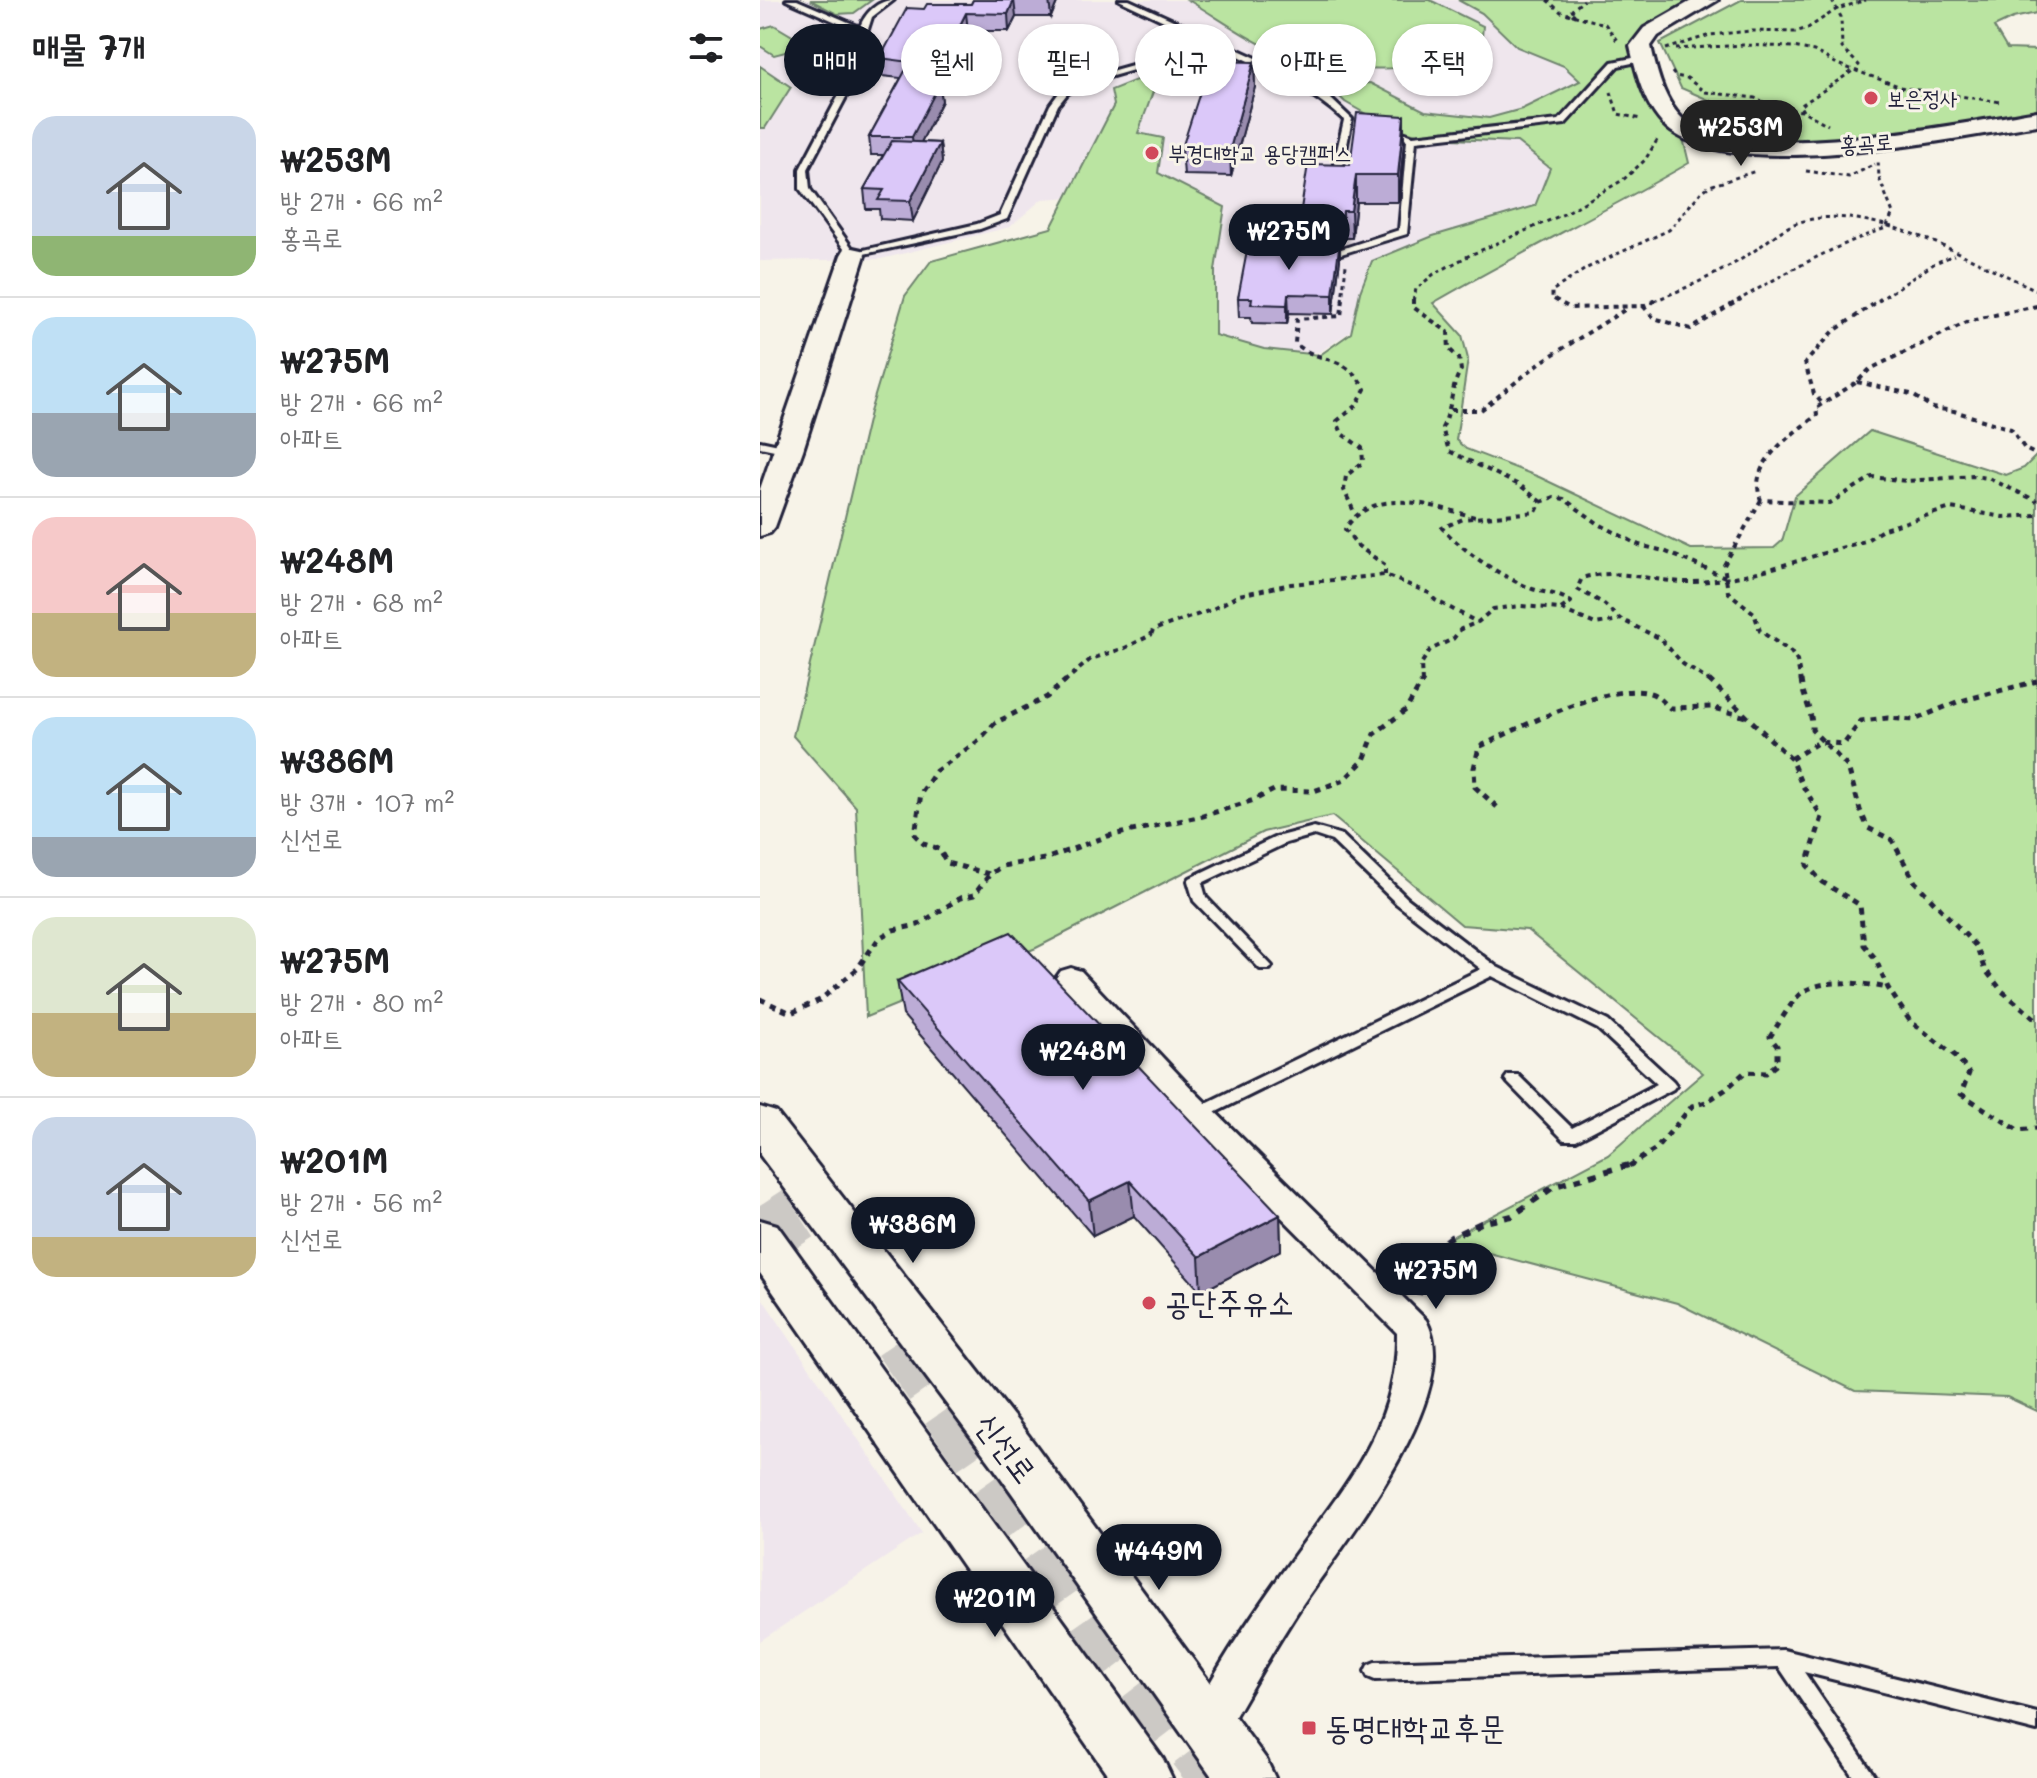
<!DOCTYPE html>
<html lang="ko">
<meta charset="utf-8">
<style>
body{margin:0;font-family:Mali,"Poor Story",sans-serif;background:#f6f6f6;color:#202124;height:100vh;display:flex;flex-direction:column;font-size:30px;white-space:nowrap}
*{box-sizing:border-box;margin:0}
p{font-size:26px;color:#757577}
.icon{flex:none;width:44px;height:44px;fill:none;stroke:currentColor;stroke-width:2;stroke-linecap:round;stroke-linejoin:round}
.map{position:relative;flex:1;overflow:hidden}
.panel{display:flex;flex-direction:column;background:#fff;width:760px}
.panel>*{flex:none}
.hud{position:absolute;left:24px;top:24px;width:760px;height:72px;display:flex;gap:16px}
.price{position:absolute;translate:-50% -68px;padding:0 18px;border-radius:28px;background:#111827;color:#fff;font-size:26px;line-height:52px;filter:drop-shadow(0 2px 4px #0008)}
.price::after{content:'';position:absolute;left:50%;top:48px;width:24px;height:18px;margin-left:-12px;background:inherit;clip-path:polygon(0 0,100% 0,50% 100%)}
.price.on{background:#222;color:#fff}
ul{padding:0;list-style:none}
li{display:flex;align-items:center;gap:24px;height:200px;padding:0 32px}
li+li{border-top:2px solid #e0e0e0}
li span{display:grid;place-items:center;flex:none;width:224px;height:160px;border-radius:24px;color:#555}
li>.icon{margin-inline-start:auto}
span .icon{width:96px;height:96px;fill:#fffc;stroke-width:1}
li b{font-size:34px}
h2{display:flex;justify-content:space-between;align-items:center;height:96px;padding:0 32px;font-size:34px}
.tag{padding:0 28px;border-radius:36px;background:#fff;box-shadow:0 2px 6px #0004;font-size:28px;line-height:72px}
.tag.on{background:#111827;color:#fff}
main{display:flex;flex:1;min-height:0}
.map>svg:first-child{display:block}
.built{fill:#efe6ed}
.green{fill:#bae4a1;stroke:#6e836e;stroke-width:2}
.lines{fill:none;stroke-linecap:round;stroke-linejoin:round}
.trunk-tunnel{stroke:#ccc9c5;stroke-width:56;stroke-dasharray:56 28;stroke-linecap:butt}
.service-casing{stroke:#22223b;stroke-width:6}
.minor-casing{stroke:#22223b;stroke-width:6}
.tertiary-casing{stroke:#22223b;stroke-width:6}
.secondary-casing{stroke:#22223b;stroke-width:6}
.path-far3{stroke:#22223b;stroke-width:3;stroke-dasharray:4 4;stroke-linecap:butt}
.path-far2{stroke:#22223b;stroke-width:4;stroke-dasharray:5 5;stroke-linecap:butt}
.path-far1{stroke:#22223b;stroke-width:5;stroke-dasharray:6 6;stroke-linecap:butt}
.path{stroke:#22223b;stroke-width:6;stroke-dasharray:8 8;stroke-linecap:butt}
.service{fill:#f7f3e8;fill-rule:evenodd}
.minor{fill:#f7f3e8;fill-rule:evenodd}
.tertiary{fill:#f7f3e8;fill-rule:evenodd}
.secondary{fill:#f7f3e8;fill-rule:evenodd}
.wall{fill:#bcacd6;stroke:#22223b;stroke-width:2}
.shaded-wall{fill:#998cae;stroke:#22223b;stroke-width:2}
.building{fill:#dbc8f9;stroke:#22223b;stroke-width:2}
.poi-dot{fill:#d1495b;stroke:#f7f3e8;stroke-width:3}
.labels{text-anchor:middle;stroke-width:6;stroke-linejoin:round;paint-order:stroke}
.far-poi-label{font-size:22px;fill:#22223b;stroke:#f7f3e8;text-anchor:start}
.far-street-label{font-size:22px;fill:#22223b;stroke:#f7f3e8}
.near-poi-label{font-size:32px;fill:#22223b;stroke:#f7f3e8;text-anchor:start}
.near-street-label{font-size:32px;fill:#22223b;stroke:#f7f3e8}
</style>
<main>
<section class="panel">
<h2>매물 7개<svg class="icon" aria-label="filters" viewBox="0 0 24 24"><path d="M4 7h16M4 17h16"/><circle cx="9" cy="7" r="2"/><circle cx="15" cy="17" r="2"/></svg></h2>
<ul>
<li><span style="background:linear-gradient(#c9d6e8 75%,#8fb573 0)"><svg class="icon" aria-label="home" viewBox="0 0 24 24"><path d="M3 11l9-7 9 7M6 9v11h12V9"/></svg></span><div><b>₩253M</b><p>방 2개 · 66 m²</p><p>홍곡로</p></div></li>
<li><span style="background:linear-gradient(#bfe0f5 60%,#9aa5b1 0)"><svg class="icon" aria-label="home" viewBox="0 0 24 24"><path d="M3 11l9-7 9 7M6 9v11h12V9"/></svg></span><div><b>₩275M</b><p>방 2개 · 66 m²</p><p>아파트</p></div></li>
<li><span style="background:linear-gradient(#f6c9c9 60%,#c2b280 0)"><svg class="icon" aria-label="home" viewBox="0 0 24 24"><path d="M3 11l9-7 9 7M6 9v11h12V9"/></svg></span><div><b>₩248M</b><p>방 2개 · 68 m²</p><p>아파트</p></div></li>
<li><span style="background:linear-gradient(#bfe0f5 75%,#9aa5b1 0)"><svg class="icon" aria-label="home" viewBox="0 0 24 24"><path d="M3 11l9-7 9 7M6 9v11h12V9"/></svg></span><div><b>₩386M</b><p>방 3개 · 107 m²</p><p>신선로</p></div></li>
<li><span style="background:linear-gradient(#dfe7d0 60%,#c2b280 0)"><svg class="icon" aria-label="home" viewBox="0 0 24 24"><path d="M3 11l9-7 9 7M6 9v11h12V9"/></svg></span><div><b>₩275M</b><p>방 2개 · 80 m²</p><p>아파트</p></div></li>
<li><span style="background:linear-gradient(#c9d6e8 75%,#c2b280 0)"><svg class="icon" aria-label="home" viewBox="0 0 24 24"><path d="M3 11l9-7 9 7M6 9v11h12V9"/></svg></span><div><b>₩201M</b><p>방 2개 · 56 m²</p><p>신선로</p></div></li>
</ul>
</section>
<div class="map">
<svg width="1277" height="1778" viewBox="0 0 1277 1778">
<rect width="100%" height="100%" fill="#f7f3e8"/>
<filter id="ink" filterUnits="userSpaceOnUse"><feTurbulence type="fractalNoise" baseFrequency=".0125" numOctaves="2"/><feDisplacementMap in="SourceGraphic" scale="16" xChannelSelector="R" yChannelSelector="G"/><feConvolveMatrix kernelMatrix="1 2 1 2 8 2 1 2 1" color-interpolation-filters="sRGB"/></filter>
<g filter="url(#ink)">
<path class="built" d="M0 0H710L837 85 801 191 753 220 644 255 588 333 560 352 467 351 415 334 400 191 282 199 250 227 121 259 0 261Z
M0 1295 162 1533 0 1641Z"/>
<path class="green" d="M50 0H112L94 13 77 14Z
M428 0H670L723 26 722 36C700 80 564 72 524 55 491 42 459 18 428 0Z
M698 0H945L876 51 922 134 929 163C845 212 757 254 673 303L702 335 708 359 696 440 706 449 779 477 931 549 1014 548 1022 541 1035 496 1110 431 1246 475 1264 468 1277 455V1411L1247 1397 1095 1391 917 1303 684 1241 848 1155 943 1073 767 930 702 925 572 816 503 832 276 948 106 1017 96 807 33 736 110 412 145 296 171 261 291 228 354 105 351 90 396 72 470 59 494 68 397 81 378 133 403 138 398 173 465 207 455 270V335L504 349 560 355 591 333 600 292 612 261 673 236 775 206 790 168 757 142 671 138 627 126 585 102 570 87 610 83 665 111 729 118 762 109 820 81 804 66 757 47 722 13Z
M981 0H1277V13L1253 18 1234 27 1247 49 1277 50V113C1234 117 1193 130 1150 136 1093 143 1036 142 979 141L995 120 921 88 900 43Z
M14 25 49 46 14 55 0 46V29Z
M0 66 31 87 5 128H0Z"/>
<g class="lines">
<path class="trunk-tunnel" d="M0 1205 44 1273
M140 1339 344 1629 458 1778"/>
<g class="service-casing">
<path id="service" d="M26 0H37L100 27C105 13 118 0 134 0L112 17 86 97 48 169 50 189 95 252 217 224 240 215 290 105 301 90 315 81 451 43 359 0H369L525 71 570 98 592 119 580 181 575 184 570 181 584 120C547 86 502 67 457 46L321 85 307 94 298 105 247 219 220 229 90 257 40 189V169L78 97 99 32Z
M883 56H886V60L858 66 805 124 656 141 647 234 568 258 560 256 639 230 647 140 624 131V127H630L653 136 799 120 852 62Z
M0 441 33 448 34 450 29 453 0 447Z
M554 827 582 835 647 898 737 967 848 1021 913 1081 916 1085 913 1089 816 1140H804L748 1083 745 1079 748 1075H758L812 1128 897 1084 838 1029 732 976 444 1118H432L430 1114 432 1110 721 969 637 904 572 841 554 835 526 843 442 883 446 897 512 966 510 969H500L434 901 428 881 430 878 516 837Z
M1024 1650 1277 1713V1731L1044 1672 1116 1778H1094L1019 1667 615 1680 608 1677 605 1671 608 1665 615 1662Z"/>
</g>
<g class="minor-casing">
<path id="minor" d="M311 968 321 971 434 1091 666 1320C707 1395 580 1547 540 1608 512 1651 487 1696 461 1740L447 1745 433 1740 427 1727C455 1667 496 1609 534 1556 586 1484 638 1427 637 1333L412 1107 301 985 296 978 301 971Z"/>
</g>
<g class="tertiary-casing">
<path id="tertiary" d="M933 0H958L898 36 891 46C897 74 906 110 932 126 995 163 1203 124 1277 111V125C1194 139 989 179 917 135 887 118 877 77 870 46L884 28Z
M93 248 102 250 105 255 43 450 15 527 10 533 0 536V489L81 255 84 250Z"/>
</g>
<g class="secondary-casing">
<path id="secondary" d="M0 1107 16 1112 268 1435 506 1759 515 1778H453L232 1465 0 1155Z
M0 1220 17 1225 403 1759 412 1778H350L0 1273Z"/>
</g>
<path class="path-far3" d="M787 0 801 12 845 24 858 42
M1072 0 1081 17 1082 48 1099 65 1095 69
M812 16 816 12 812 10 824 0
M906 49 950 35 991 31 1035 32 1048 28 1077 9 1106 0
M916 49 983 45 1033 47 1054 51 1077 64 1144 88 1241 102
M912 72 915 76 927 78 945 92 995 98 1015 108 1043 111 1068 125
M851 92 858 114 881 119
M1043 111 1040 106 1094 70
M1046 171 1089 177 1115 164
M582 301 586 265
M653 301 656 289 674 274 710 255 804 214 863 180 885 160 899 137
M798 301 792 298V291L827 268 909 230 942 191 950 186 996 171
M894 301C926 288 959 274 988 255 1004 245 1022 227 1040 222 1112 200 1211 261 1277 290
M977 301C1025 273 1073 246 1126 228L1133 213 1119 178 1118 159
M1118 301 1175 263 1194 255"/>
<path class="path-far2" d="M583 299 581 316 537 319 535 343C561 366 583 351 605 389L596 406 577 421 582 434 602 448 603 462 586 476 584 490 595 514
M653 299V307L688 332 689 349 699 358 701 370C690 388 693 407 682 428L689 451 761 486 781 502
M794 299 810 308 883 306 899 299
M883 306 894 318 931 329 981 299
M1277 306 1211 320 1110 369 1097 382 1056 408 1057 415C1032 435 986 463 1001 500L1070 503 1112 477 1147 481 1213 476 1228 478 1277 501
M1097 382 1151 394 1173 408 1194 411 1251 429 1265 449 1277 455
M1061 402 1054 394 1045 363 1074 331 1121 299
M691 410H721L781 362 866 309
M1001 500 964 565 968 592 994 613 1000 631 1031 652 1037 661 1041 682
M625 575V565L598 546 585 529C615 484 672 506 715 517
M801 609 811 602C797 592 785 594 770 588 737 574 707 554 682 528L703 519 776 512 781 502 794 497 804 499 839 524 879 545 904 551 965 577
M304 682 331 659 365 648 391 635 393 630 451 610 479 595 531 584 625 575 669 593 675 600 717 622
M662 682 661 664 670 650 693 639 701 629 718 622 733 609 761 606 800 609 835 624 859 620
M951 682 923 664 901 639 860 619 843 603 817 589 822 578C858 567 895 583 932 582 985 581 1053 555 1105 541L1124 529 1191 508 1243 517 1277 515
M1272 682 1277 681"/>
<path class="path-far1" d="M949 680 1031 759 1041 783 1062 817 1047 865 1062 882 1100 905 1104 945 1115 958 1128 988 1150 1021 1197 1057 1209 1073 1201 1094 1258 1130 1277 1128
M1041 680C1043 699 1053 711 1052 730L1088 767 1100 810 1108 828 1132 840 1155 882 1217 947 1224 968 1242 991 1277 1020
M1031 759 1059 742 1084 744 1101 721 1128 718 1154 720 1197 702 1277 681
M737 807 715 787 714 768 719 747C757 729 850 681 890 693 898 695 904 703 910 708L951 707 986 717
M229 874 187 863 179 849 164 844 155 835 161 793 176 771 217 742 235 723 287 697 306 680
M0 999 31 1013 60 1000 97 969 119 938 133 930 158 925 200 898 214 895 230 874 242 866 285 859 348 836 443 816 494 800 514 790 554 791 584 780 604 760 614 734 646 710 663 680
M869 1166 896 1149 932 1106 946 1102 965 1090 985 1072 1006 1073 1017 1064V1046L1010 1037C1015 1029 1033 1000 1039 995 1059 977 1104 983 1127 988"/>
<path class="path" d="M659 1295 667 1256 691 1237 721 1223 752 1216 795 1186 872 1164"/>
<use href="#service" class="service"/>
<use href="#minor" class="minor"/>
<use href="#tertiary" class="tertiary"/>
<use href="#secondary" class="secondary"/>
</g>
<path class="wall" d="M213 0H298L291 17H256L249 31H208L180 87 182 101 161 142 180 143 182 162 153 221 120 219 119 209H106L104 189 123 155H111L109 137 141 78 122 76 120 58 164 9 211 4Z
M494 62 495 87 471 176 424 175 422 148Z
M644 116V142L638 202H596L592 238H583L582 246H580V259L573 314 529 313 527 324 492 323 491 317H479L478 298 493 251 536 246 539 243V222L590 165Z
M137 981 520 1215 521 1250 441 1292 374 1216 333 1236 143 1015Z"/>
<path class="shaded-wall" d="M254 0 256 17 249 31 248 14Z
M289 0H298L291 17Z
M206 13 208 31 180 87 182 101 154 156 152 137 171 83Z
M494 62 495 87 471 176 470 149Z
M644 116V142L638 202V175Z
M180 143 182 162 153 221 150 201Z
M596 175V202L592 238 591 211Z
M583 211V238L582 246H580V259L573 314V295L569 250 568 222Z
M528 294 529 313 527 324V305Z
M370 1181 374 1216 333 1236 329 1201Z
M520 1215 521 1250 441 1292 439 1257Z"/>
<path class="building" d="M213 0H254L248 14 206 13 171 83H180L152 137H109L150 62 120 58 147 8 164 9 167 4H211Z
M450 61 494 62 470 149 422 148Z
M597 113 644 116 638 175H596L591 211H583L582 218 568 222H539L548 164 590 165Z
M132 141 180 143 150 201 118 200 124 190 104 189Z
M580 240 573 295 528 294 527 305 491 304 492 298H478L487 251H493L494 246H536L537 243H570Z
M251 932 520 1215 439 1257 370 1181 329 1201 137 981Z"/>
</g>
<g class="poi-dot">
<circle cx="1111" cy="98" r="8"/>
<circle cx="392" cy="153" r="8"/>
<circle cx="389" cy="1303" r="8"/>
<rect x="541" y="1720" width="16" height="16" rx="4"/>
</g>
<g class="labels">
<g class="far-poi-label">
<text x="1127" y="106">보은정사</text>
<text x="408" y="161">부경대학교 용당캠퍼스</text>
</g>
<g class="far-street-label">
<text transform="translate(1106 143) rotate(-4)" y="8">홍곡로</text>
</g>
<g class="near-poi-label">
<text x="405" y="1314">공단주유소</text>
<text x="565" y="1739">동명대학교후문</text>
</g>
<g class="near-street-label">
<text transform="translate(246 1448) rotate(53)" y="11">신선로</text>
</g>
</g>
</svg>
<b class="price on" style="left:981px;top:168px">₩253M</b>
<b class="price" style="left:529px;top:272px">₩275M</b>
<b class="price" style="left:323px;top:1092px">₩248M</b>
<b class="price" style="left:153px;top:1265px">₩386M</b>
<b class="price" style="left:676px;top:1311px">₩275M</b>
<b class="price" style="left:399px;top:1592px">₩449M</b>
<b class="price" style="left:235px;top:1639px">₩201M</b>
<div class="hud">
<a class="tag on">매매</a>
<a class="tag">월세</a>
<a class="tag">필터</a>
<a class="tag">신규</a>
<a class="tag">아파트</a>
<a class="tag">주택</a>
</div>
</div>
</main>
